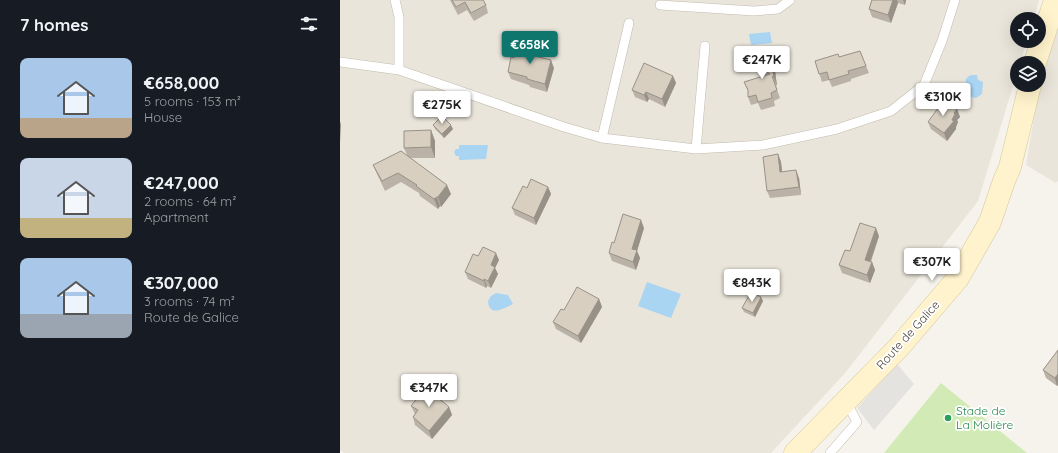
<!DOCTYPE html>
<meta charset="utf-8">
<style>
body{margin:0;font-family:Quicksand,sans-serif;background:#242831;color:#f1f3f6;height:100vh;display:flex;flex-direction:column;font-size:15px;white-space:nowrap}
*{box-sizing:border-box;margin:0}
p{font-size:13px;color:#9ea1a6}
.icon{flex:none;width:22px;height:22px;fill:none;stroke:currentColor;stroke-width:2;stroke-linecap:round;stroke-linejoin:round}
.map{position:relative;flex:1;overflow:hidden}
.panel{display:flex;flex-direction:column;background:#171b24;width:340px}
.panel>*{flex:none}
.fabs{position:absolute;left:670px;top:12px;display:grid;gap:8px}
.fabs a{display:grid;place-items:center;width:36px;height:36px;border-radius:50%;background:#171b24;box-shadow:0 4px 16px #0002;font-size:20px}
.price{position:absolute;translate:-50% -34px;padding:0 9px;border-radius:4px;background:#fff;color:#222;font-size:13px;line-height:26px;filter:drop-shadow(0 1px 2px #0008)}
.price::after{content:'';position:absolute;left:50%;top:24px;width:12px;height:9px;margin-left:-6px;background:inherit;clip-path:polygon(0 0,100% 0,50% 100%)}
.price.current{background:#0f766e;color:#fff}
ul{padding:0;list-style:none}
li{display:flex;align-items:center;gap:12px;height:100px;padding:0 20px}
li span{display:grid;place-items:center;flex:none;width:112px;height:80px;border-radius:8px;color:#555}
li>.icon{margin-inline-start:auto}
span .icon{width:48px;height:48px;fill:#fffc;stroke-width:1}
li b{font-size:17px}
h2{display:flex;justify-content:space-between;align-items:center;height:48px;padding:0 20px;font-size:17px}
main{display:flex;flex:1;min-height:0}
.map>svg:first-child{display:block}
.residential{fill:#eae5da}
.green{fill:#d2eab5}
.parking{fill:#e5e3e0}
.water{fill:#a9d4f2}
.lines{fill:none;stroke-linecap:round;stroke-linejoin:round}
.service-casing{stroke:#c2bbae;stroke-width:10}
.secondary-casing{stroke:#d6c79b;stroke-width:23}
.service{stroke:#fff;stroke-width:9}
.secondary{stroke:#fff3cd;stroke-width:22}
.wall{fill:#bab2a6}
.shaded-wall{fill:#979187}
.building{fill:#d8cfc1;stroke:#979187}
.leisure-dot{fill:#2e9e5b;stroke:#fff;stroke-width:1.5}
.labels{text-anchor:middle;stroke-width:3.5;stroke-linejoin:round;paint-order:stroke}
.street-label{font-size:12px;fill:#4b4439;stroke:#fff}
.leisure-label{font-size:12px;fill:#27864d;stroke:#fff;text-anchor:start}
</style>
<main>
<section class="panel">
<h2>7 homes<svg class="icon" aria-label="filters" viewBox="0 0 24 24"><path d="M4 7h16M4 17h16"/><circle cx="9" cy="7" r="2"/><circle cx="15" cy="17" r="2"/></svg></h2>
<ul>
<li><span style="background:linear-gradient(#a9c7e8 75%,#b9a48a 0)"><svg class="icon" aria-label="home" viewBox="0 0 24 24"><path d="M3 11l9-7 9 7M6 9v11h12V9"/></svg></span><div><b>€658,000</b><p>5 rooms · 153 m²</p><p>House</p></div></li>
<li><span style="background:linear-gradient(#c9d6e8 75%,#c2b280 0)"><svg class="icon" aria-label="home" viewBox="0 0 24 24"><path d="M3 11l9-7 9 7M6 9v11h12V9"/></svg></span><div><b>€247,000</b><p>2 rooms · 64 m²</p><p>Apartment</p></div></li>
<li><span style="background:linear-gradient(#a9c7e8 70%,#9aa5b1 0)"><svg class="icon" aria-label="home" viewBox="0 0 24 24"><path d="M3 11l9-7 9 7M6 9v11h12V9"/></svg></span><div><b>€307,000</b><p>3 rooms · 74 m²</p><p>Route de Galice</p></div></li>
</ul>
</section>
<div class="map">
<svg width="718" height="453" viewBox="0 0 718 453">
<rect width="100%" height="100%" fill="#f6f3ec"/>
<path class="residential" d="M0 0H699L694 19H677V41H687L680 63H677V73L638 201 506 372 431 453H4L0 450Z
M718 20V181L716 183 686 165 704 58Z"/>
<path class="green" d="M601 383 687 453H544Z"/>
<path class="parking" d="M557 364 574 384 534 430 517 408Z"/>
<path class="water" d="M430 32 432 43 411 45 409 34Z
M631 75H637L638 80 643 82 642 94 636 98C629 97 625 93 627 86 624 81 626 77 631 75Z
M119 145H148L146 159 119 160V156H116L114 152 116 149H119Z
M307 282 341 294 331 318 298 306Z
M156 293 168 295 173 304C165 308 149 318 148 301L151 296Z"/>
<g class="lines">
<g class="service-casing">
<path id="service" d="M55 0 59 17V70L224 127 262 138 356 149 423 145 497 129 551 111 584 85 602 41 615 0
M320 5 414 11 438 9 450 0
M0 62 59 70
M262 138 289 23
M356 149 365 46
M490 453 517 422 506 401"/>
</g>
<g class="secondary-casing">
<path id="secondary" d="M695 63 715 0
M455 453 559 347 618 278 650 222 664 181 670 167 690 85"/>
</g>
<use href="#service" class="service"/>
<use href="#secondary" class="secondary"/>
</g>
<path class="wall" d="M110 0H143L146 5 148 13 134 21 127 10 118 15Z
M532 0H566L565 5 558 3 551 23 532 17 529 9Z
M520 51 529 73 511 79V81L492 87 489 80 482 82 475 61 499 57Z
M431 55 434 63 437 86 435 84 440 98 434 101 435 106 421 110 418 103 411 105 408 97V91L404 82 425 76 412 66 409 58Z
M199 57 214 68 207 92 190 87 189 85 171 79 168 72 174 58Z
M333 76 336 83 325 107 309 99 307 102 295 97 292 90Z
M617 109 620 117 617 120 618 122 616 127V129L607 141 591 129 588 122Z
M93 125 113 129 104 138 95 129Z
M91 130 95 141V158H71L111 194 101 207 100 206 98 209 80 196 79 193 61 182 45 191 37 174 33 165 67 155 64 148Z
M438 154 441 162 442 172 459 178 461 195 430 198 427 191Z
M208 187 211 194 196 225 175 215 172 208 187 188Z
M304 228 297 251 300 258 296 270 272 261 269 253 274 243Z
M539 236 531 262H532L535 270 530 283 502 273 499 265 510 251Z
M138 256 159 260 155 268 158 274 151 288 147 286 146 288 128 279 125 272Z
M421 297 423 301 415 317 404 312 402 308Z
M259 299 262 307 241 343 216 329 213 322 224 310Z
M718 350V385L717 386 706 378 703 370Z
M99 392 102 400H101L109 407 112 415 92 439 75 425 73 417 75 414 71 406Z"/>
<path class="shaded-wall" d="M553 0H557L558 3 551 23 548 15Z
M563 0H566L565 5Z
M197 50 200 58 195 56Z
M431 55 434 63 437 86 434 78Z
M211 60 214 68 207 92 205 84Z
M333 76 336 83 325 107 322 99Z
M306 92 309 99 307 102 304 95Z
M617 109 620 117 617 120 618 122 616 127V129L607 141 604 133 612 120 614 113Z
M0 121 1 125 0 142Z
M111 125 113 129 104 138 102 134Z
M91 130 95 141V158L91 147Z
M438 154 441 162 443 180 440 172Z
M456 170 459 178 461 195 459 187Z
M107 185 111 194 101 207 98 197Z
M208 187 211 194 196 225 194 218Z
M97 197 100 206 98 209 94 199Z
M301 220 304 228 297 251 300 258 296 270 293 262 292 249Z
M536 228 539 236 528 268 525 260Z
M156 253 159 260 155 268 158 274 151 288 148 281 151 265Z
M532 262 535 270 530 283 527 275Z
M144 279 147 286 146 288 144 281Z
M421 297 423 301 415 317 413 313Z
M259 299 262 307 241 343 238 336Z
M718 374V385L717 386 715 378Z
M99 392 102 400 99 404 96 396Z
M109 407 112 415 92 439 89 431Z"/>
<path class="building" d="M112 0H143L146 5 131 13 125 2 116 7Z
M532 0H553L548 15 529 9Z
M178 45 197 50 195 56 211 60 205 84 187 79V77L168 72 171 57 174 58Z
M520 51 526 66 508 71 509 74 489 80 487 72 479 74 475 61 498 54 499 57Z
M431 55 434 78 432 76 437 90 431 93 432 98 418 102 416 95 408 97V90L404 82 430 74 409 58Z
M304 63 333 76 322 99 306 92 304 95 292 90Z
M605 100 617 109 614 113 615 114 612 120 614 121 604 133 588 122 601 104 602 105Z
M102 116 111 125 102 134 93 125Z
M91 130V147L64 148V131Z
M61 151 107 185 98 197H97L94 199 76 186 77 185 58 173 42 181 33 165Z
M438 154 440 172 456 170 459 187 427 191 423 157Z
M191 179 208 187 194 218 172 208 183 186 187 188Z
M283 214 301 220 292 249 297 250 293 262 269 253 272 242 274 243Z
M520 223 536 228 525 260 532 262 527 275 499 265 505 250 510 251Z
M143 247 156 253 151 265 155 267 148 281 144 279V281L125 272 133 254 138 256Z
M237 287 259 299 238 336 213 322 221 309 224 310Z
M411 292 421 297 413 313 402 308Z
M718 350V374L715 378 703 370Z
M89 383 99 392 96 396 109 407 89 431 73 417 78 410 71 406Z"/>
<circle class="leisure-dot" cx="608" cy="418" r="4"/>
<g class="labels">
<g class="street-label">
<text transform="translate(568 335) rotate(-48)" y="4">Route de Galice</text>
</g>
<g class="leisure-label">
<text x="616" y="415">Stade de<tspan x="616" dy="14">La Molière</tspan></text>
</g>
</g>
</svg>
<div class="fabs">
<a><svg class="icon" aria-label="locate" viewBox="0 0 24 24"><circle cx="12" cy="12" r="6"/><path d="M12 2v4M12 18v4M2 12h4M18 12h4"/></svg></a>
<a><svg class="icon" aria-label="layers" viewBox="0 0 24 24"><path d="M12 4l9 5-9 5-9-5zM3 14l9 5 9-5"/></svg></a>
</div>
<b class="price current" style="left:190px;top:65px">€658K</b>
<b class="price" style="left:422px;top:80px">€247K</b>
<b class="price" style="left:603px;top:117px">€310K</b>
<b class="price" style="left:102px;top:125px">€275K</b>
<b class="price" style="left:592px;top:282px">€307K</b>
<b class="price" style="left:412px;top:303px">€843K</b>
<b class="price" style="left:89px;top:408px">€347K</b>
</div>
</main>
